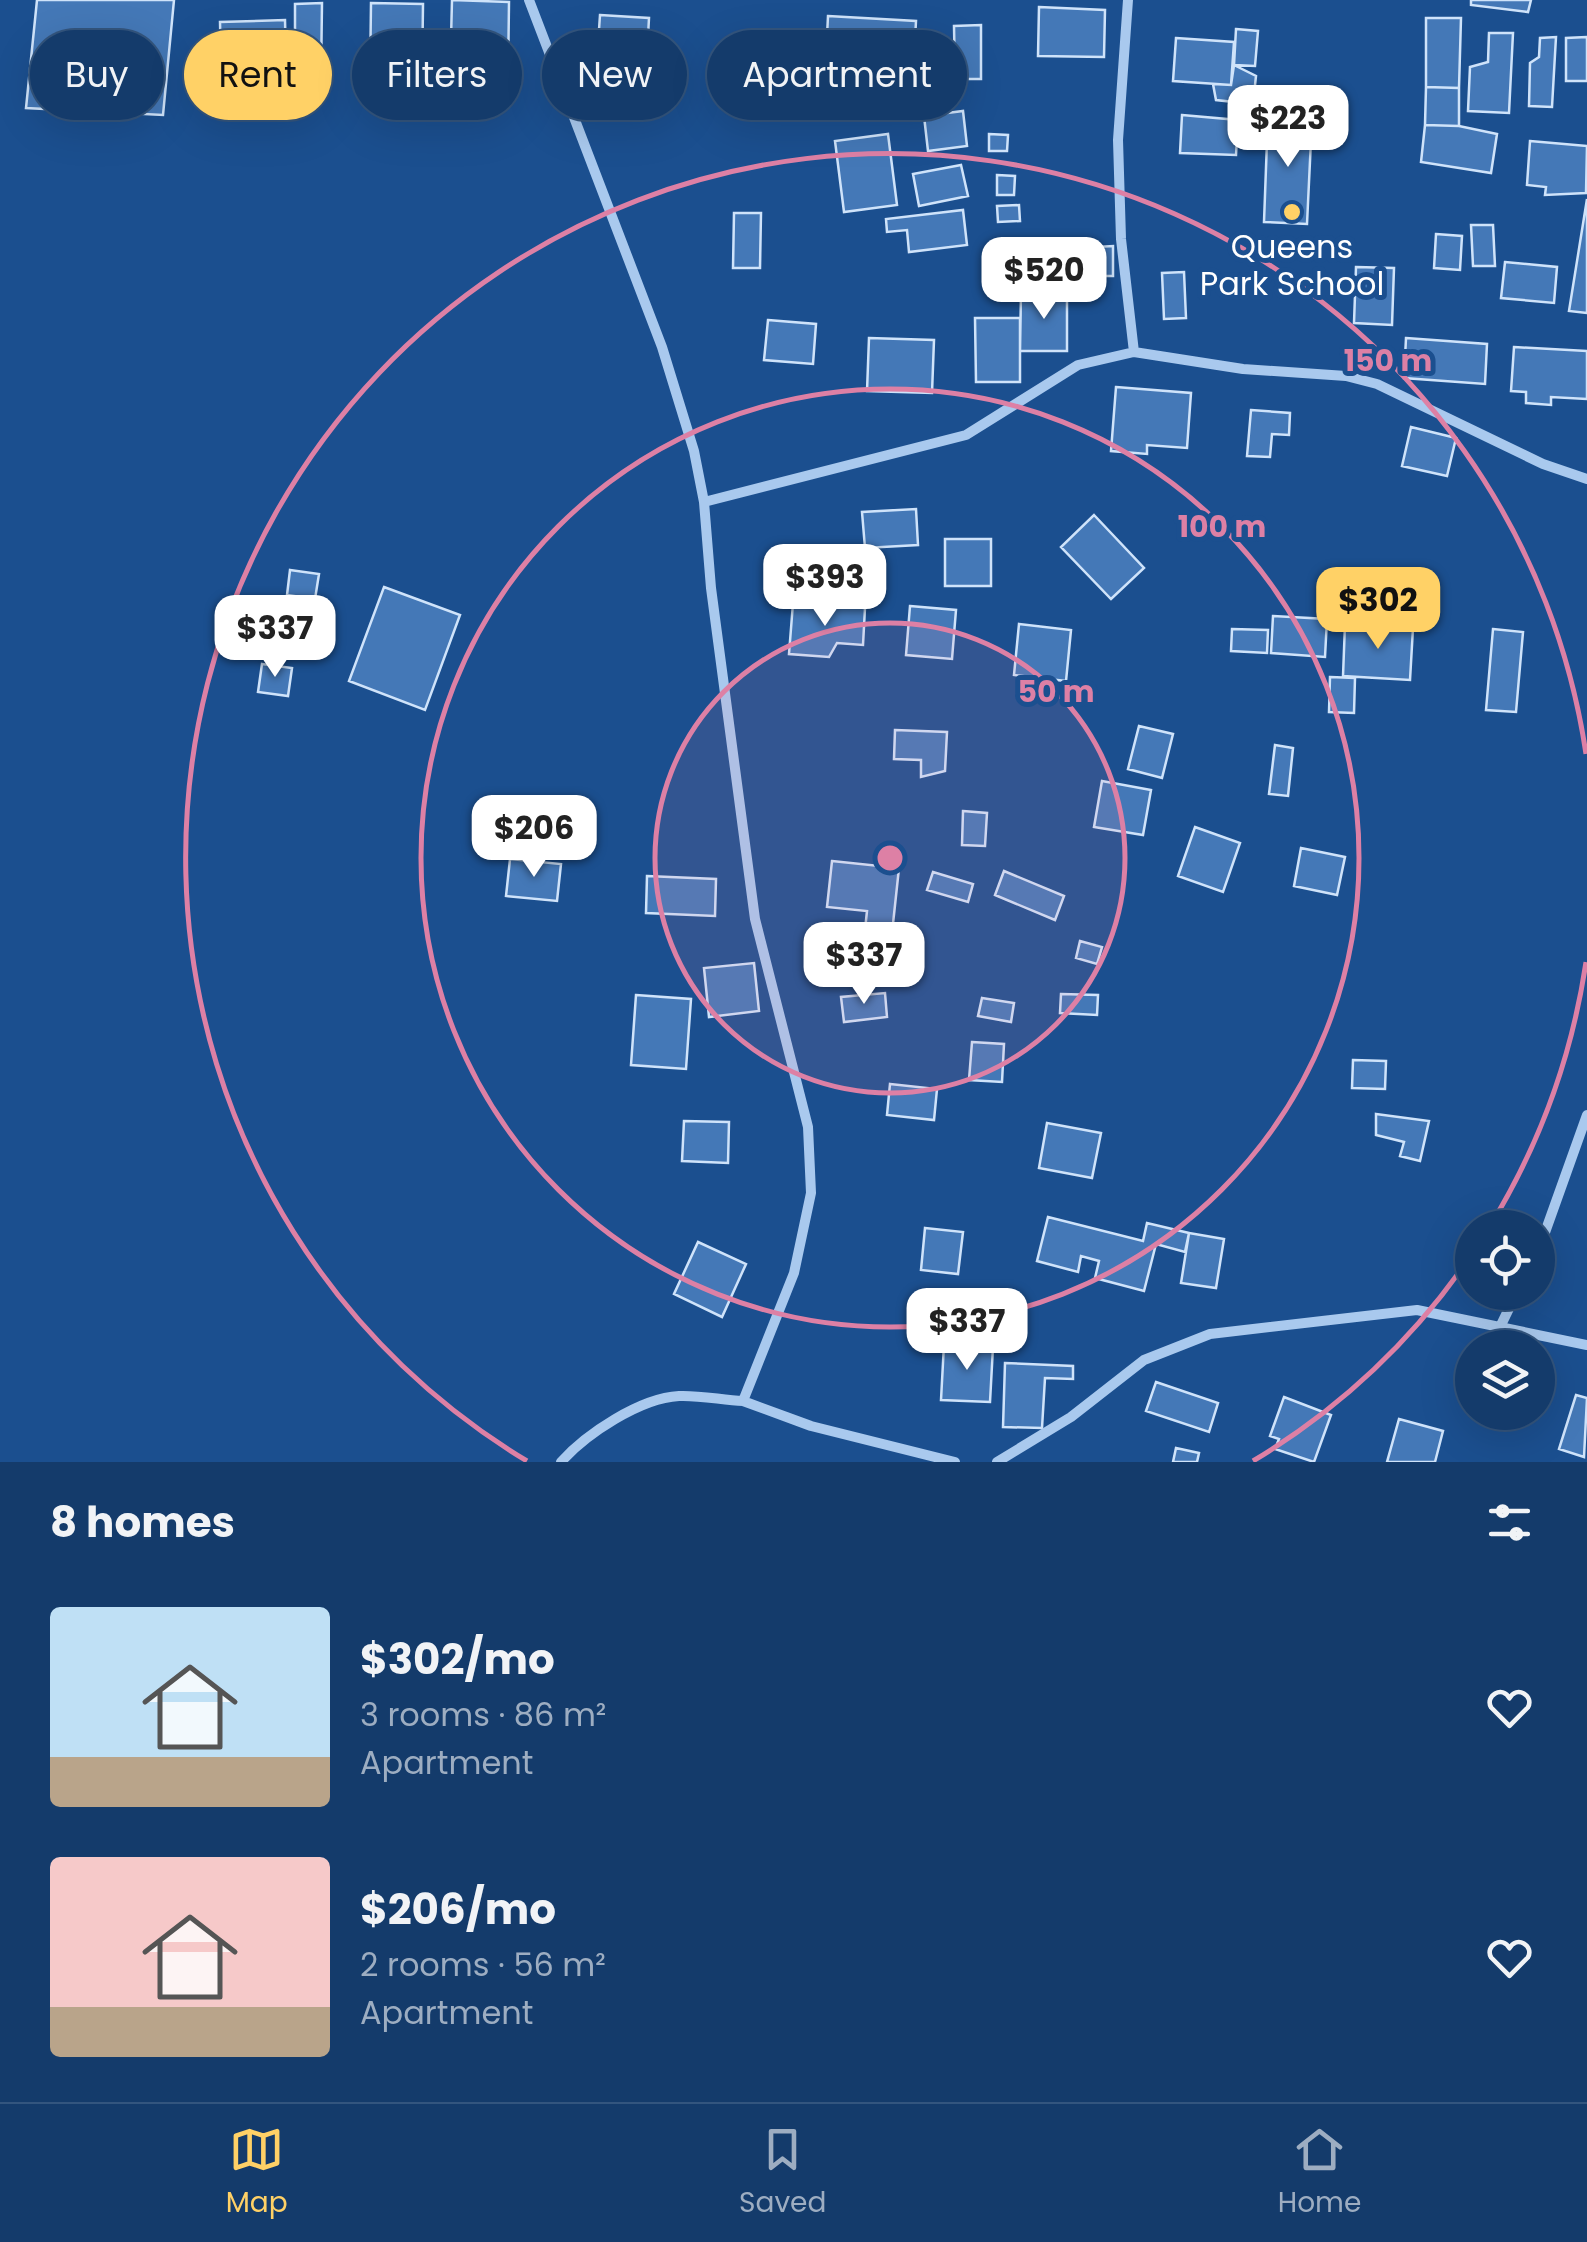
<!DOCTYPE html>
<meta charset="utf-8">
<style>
body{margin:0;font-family:Poppins,sans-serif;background:#214673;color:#f1f3f6;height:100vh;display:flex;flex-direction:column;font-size:38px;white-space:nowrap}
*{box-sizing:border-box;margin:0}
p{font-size:32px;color:#9dadc1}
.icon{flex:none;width:55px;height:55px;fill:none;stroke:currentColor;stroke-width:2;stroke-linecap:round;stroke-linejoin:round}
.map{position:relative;height:1462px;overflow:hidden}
.drawer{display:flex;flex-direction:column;background:#143b6b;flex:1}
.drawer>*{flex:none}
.hud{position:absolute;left:30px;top:30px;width:1000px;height:90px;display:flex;gap:20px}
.fabs{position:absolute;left:1455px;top:1210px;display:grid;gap:20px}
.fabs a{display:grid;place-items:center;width:100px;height:100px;border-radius:50%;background:#143b6b;box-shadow:0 10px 40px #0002,0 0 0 2px #33557e;font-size:50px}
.price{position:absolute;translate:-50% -85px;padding:0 22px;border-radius:20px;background:#fff;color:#222;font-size:32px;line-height:65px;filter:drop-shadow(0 2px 5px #0008)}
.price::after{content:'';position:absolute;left:50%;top:60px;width:30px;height:22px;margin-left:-15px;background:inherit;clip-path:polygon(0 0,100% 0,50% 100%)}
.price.on{background:#ffd166;color:#111}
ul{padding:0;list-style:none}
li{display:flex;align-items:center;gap:30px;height:250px;padding:0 50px}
li span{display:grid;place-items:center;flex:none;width:280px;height:200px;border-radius:10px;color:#555}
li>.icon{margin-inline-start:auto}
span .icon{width:120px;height:120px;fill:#fffc;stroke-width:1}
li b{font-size:42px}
h2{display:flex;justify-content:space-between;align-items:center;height:120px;padding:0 50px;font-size:42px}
.pill{padding:0 35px;border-radius:45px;background:#143b6b;box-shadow:0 10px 40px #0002,0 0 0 2px #33557e;font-size:35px;line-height:90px}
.pill.on{background:#ffd166;color:#111}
.tabs{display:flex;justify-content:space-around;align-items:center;height:140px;border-top:2px solid #33557e;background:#143b6b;font-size:28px;color:#9dadc1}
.tabs a{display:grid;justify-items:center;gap:5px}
.tabs .on{color:#ffd166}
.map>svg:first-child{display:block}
.building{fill:#4478b7;stroke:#cfe3fa;stroke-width:2.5}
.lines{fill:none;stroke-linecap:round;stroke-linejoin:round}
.street{stroke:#a9c9ee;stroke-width:10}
.ring{fill:none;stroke:#dd80a5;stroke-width:5}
.poi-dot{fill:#ffd166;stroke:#1b4f8f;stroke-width:4}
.labels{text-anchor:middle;stroke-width:10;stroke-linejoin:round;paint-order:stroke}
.poi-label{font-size:32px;fill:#fff;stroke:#1b4f8f}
.centre{fill:#dd80a5;stroke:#1b4f8f;stroke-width:5}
.ring-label{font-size:30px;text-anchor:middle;font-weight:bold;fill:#dd80a5;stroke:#1b4f8f;stroke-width:10;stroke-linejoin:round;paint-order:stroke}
</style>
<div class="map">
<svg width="1587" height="1462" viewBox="0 0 1587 1462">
<rect width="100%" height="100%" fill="#1b4f8f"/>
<path class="building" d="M37 0H174L163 115 26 108Z
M452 0 509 2 508 80 450 78Z
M1471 0H1531L1528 12 1471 5Z
M322 3 321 78H295V4Z
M371 3 423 4 422 82 370 80Z
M1039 7 1105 10 1104 57 1038 56Z
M600 15 649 18 645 92 595 89Z
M828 16 916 21 914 59 892 58 890 94 851 92 853 57 826 56Z
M1426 18H1461L1459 88 1426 87Z
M285 20 286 61 221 63 220 22Z
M981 25V79H955L954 26Z
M1236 29 1258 31 1255 66 1234 65Z
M1489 33H1513L1509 113 1468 111 1470 67 1488 62Z
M1556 37 1552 107 1529 106 1530 63 1539 57 1540 38Z
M1587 37V81H1566V38Z
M1176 38 1234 42 1231 85 1173 81Z
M1234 65 1256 76 1253 104 1216 100 1213 84 1231 85Z
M838 73 847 108 813 117 805 80Z
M1426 87 1459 88V126L1425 125Z
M963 111 967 146 928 151 924 116Z
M1268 114 1312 119 1307 224 1264 222Z
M1182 115 1238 120 1236 155 1180 153Z
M1425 125 1459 126 1497 134 1491 173 1421 162Z
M888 134 897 205 844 212 835 141Z
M989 134 1008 135 1007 151H989Z
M1530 141 1587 146 1586 193 1545 195 1546 187 1527 185Z
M961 165 968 196 919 206 913 174Z
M997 175 1015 176 1014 195H997Z
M1587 199V313L1569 311Z
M1019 205 1020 221 998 222 997 206Z
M963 210 967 245 909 252 907 230 887 232 886 219Z
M734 213H761L760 268H733Z
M1471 225H1493L1495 266H1473Z
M1436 234 1462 236 1460 270 1434 268Z
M1113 246V276H1097V247Z
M1020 249 1065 250V288L1019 287Z
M1505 262 1557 267 1554 303 1501 298Z
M1356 267 1394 268 1392 325 1354 323Z
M1184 272 1186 318 1164 319 1162 273Z
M1021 292H1067V351H1020Z
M975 318H1020V382H976Z
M768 320 816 324 813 364 764 360Z
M869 338 934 340 932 393 867 391Z
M1406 338 1487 344 1485 384 1404 378Z
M1514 347 1587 351V399L1551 397V405L1526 403V392L1511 391Z
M1116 387 1191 393 1187 448 1147 445V454L1111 451Z
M1251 410 1290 413 1289 435 1272 434 1270 457 1247 456Z
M1411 427 1456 438 1447 476 1402 466Z
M916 509 918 545 865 548 862 512Z
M1094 515 1144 568 1111 599 1061 547Z
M945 539H991V586H945Z
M788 548H865V591L788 592Z
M290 570 319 574 315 599 287 595Z
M384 587 460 615 425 710 349 681Z
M793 603 865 608 863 645 837 643 829 657 789 654Z
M910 606 956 610 952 659 906 655Z
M1273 616 1327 619 1325 657 1271 653Z
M1019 624 1071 630 1066 681 1014 675Z
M1345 624 1413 628 1410 680 1343 676Z
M1232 629 1268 630 1267 653 1231 651Z
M1493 629 1523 632 1516 712 1486 710Z
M262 664 292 668 288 696 258 692Z
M1330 677 1355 678 1354 713 1329 712Z
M1139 726 1173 734 1162 778 1128 769Z
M895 730 947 732 945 771 921 777V760L894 759Z
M1275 745 1293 748 1288 796 1269 794Z
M1102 781 1151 790 1143 835 1094 827Z
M963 811 987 813 985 846 962 845Z
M1195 827 1240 843 1223 892 1178 876Z
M1301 848 1345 857 1337 895 1294 886Z
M510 859 561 864 557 901 506 896Z
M832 861 899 868 889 961 862 958 867 911 827 907Z
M1004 871 1064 896 1055 920 995 895Z
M933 872 973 884 968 902 927 890Z
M647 876 716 879 715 916 646 913Z
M1080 941 1102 947 1097 964 1076 958Z
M754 963 759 1011 709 1017 704 968Z
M885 993 887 1017 844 1022 841 997Z
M1061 994 1098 995 1097 1015 1060 1013Z
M636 995 691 999 686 1069 631 1065Z
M982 998 1014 1003 1011 1022 978 1016Z
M972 1042 1004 1044 1002 1082 969 1080Z
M1353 1060 1386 1061 1385 1089 1352 1088Z
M890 1084 937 1089 934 1120 887 1115Z
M1376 1114 1429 1121 1420 1161 1400 1156 1404 1142 1376 1135Z
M684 1121 729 1122 728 1163 682 1161Z
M1047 1123 1101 1133 1092 1178 1039 1168Z
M1048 1217 1143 1241 1147 1223 1189 1233 1185 1252 1156 1244 1144 1291 1095 1278 1099 1261 1081 1256 1078 1272 1037 1261Z
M925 1228 963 1232 958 1274 921 1270Z
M1189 1233 1224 1239 1216 1288 1181 1283Z
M698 1242 746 1264 722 1317 674 1294Z
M944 1344 993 1347 990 1402 941 1400Z
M1005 1363 1073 1366V1379L1045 1378 1042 1428 1003 1427Z
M1156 1382 1218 1403 1209 1432 1146 1411Z
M1576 1395 1587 1398 1584 1457 1559 1449Z
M1284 1397 1331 1415 1314 1462 1275 1449 1279 1439 1270 1436Z
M1399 1419 1443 1431 1435 1462H1387Z
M1176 1448 1199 1453 1197 1462H1173Z"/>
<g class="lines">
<path class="street" d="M529 0 662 347 694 451 704 502 711 588 755 919 808 1127 811 1193 794 1273 743 1401C722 1400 699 1395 679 1396 640 1398 586 1434 561 1462
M1128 0 1118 140 1121 239 1134 352
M704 502 966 435 1078 365 1134 352 1243 369 1346 376 1377 384 1543 464 1587 479
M1538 1252 1587 1115
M1501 1325 1517 1292
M743 1401 811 1426 955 1462
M997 1462 1071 1417 1144 1360 1210 1334 1417 1310 1587 1345"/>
</g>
<circle cx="890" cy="858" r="235" fill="#dd80a5" fill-opacity=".12"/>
<g class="ring">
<circle cx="890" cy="858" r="235"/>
<circle cx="890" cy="858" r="469"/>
<path d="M1586 962A704 704 0 0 1 1490 1226M1470 1257A704 704 0 0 1 1253 1461M527 1461A704 704 0 1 1 1586 754"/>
</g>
<circle class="poi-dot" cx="1292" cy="212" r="10"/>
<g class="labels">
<g class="poi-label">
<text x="1292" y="258">Queens<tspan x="1292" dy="37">Park School</tspan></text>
</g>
</g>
<circle cx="890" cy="858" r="15" class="centre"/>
<g class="ring-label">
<text x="1388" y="371">150 m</text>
<text x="1222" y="537">100 m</text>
<text x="1056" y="702">50 m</text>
</g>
</svg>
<div class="fabs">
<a><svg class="icon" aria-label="locate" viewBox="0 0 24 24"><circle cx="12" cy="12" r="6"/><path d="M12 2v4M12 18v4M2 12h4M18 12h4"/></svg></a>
<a><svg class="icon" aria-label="layers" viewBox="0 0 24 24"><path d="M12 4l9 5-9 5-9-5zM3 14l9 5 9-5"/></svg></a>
</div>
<b class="price" style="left:1288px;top:170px">$223</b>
<b class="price" style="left:1044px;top:322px">$520</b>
<b class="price" style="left:825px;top:629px">$393</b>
<b class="price on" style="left:1378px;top:652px">$302</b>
<b class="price" style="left:275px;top:680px">$337</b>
<b class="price" style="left:534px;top:880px">$206</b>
<b class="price" style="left:864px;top:1007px">$337</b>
<b class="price" style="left:967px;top:1373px">$337</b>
<div class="hud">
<a class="pill">Buy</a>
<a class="pill on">Rent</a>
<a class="pill">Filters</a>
<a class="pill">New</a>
<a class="pill">Apartment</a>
</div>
</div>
<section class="drawer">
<h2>8 homes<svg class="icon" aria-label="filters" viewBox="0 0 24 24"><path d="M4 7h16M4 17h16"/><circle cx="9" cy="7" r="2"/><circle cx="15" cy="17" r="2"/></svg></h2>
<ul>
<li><span style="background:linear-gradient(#bfe0f5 75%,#b9a48a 0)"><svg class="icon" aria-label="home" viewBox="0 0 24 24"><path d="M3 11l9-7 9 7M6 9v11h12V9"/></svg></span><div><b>$302/mo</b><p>3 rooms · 86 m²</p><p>Apartment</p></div><svg class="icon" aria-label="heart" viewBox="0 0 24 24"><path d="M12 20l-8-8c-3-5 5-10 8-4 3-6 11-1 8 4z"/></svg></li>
<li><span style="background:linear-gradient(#f6c9c9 75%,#b9a48a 0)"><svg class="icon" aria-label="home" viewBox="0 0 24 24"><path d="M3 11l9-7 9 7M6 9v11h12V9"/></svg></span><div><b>$206/mo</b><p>2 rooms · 56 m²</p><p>Apartment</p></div><svg class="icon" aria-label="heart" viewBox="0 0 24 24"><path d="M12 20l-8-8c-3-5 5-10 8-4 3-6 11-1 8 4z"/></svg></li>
</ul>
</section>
<nav class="tabs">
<a class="on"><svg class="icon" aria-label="map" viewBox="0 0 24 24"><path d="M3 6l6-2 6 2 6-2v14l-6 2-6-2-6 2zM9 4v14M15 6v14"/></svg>Map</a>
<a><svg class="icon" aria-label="saved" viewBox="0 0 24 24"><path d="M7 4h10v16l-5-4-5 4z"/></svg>Saved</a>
<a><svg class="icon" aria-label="home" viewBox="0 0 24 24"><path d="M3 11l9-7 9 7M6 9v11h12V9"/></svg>Home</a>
</nav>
